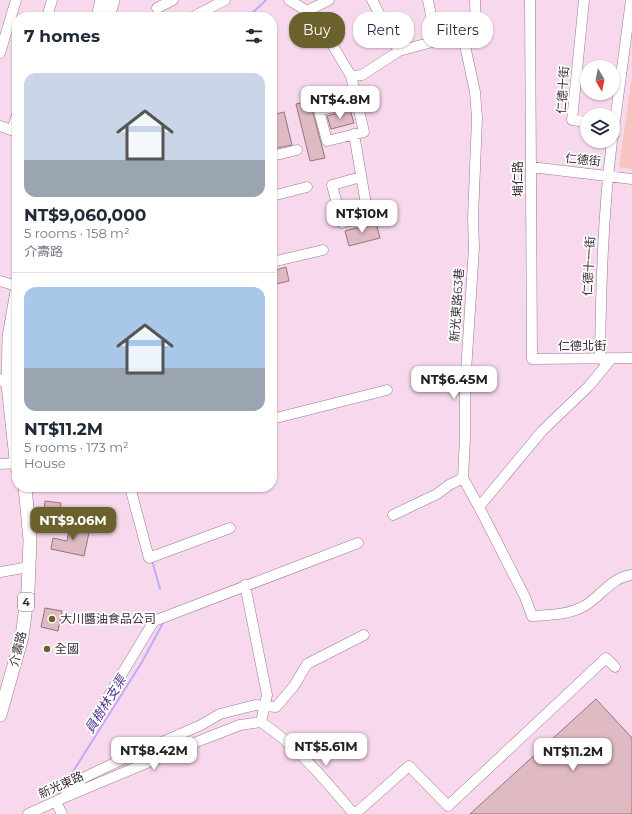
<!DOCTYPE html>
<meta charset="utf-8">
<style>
body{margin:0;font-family:Montserrat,"Noto Sans TC",sans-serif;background:#f2f2f3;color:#1f2937;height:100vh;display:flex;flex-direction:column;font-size:15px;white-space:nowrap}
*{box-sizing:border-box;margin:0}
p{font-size:13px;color:#747a83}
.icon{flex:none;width:22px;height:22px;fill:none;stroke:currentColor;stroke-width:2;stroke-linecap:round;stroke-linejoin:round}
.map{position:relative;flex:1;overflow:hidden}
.details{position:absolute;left:12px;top:12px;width:265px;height:480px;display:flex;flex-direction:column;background:#fff;border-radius:16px;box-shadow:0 1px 3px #0004}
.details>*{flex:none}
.banner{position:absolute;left:289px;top:12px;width:283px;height:36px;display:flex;gap:8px}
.needle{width:26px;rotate:170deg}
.buttons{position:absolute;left:580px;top:60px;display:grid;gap:8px}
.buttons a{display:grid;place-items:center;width:40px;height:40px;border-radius:50%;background:#fff;box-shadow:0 1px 3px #0004;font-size:20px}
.price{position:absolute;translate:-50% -34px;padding:0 9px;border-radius:8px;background:#fff;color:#222;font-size:13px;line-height:26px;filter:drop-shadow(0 1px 2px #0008)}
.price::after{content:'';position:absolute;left:50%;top:24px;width:12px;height:9px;margin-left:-6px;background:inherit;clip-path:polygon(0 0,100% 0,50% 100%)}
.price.selected{background:#6b612d;color:#fff}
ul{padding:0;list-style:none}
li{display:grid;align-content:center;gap:8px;height:212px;padding:0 12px}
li+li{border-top:1px solid #e0e1e3}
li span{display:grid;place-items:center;height:124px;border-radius:12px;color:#555}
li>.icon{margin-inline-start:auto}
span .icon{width:72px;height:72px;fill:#fffc;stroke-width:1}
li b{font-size:17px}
h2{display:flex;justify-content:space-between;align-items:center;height:48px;padding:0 12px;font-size:17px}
.chip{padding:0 14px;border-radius:16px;background:#fff;box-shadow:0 1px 3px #0004;font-size:14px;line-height:36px}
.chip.selected{background:#6b612d;color:#fff}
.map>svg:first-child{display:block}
.green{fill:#f6c5bf}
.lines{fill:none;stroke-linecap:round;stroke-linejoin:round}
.stream{stroke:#bdacfa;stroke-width:2}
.building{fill:#dfbac2;stroke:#97747c}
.minor-casing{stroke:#997c8e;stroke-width:11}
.major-casing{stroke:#997c8e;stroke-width:14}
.minor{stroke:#fff;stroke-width:10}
.major{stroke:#fff;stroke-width:13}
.poi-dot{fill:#6b612d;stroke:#fff;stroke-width:1.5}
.labels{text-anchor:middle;stroke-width:3.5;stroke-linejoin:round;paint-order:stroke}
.shield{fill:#fff;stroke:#746b71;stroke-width:1}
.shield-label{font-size:11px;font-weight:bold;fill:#392c34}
.street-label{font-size:12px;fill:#392c34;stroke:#fff}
.poi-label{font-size:12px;fill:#392c34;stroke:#fff;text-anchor:start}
.water-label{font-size:13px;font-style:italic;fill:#4e338b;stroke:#fff}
</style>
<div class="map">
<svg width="632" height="814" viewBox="0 0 632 814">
<rect width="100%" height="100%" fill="#f8d8ec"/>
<path class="green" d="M632 77V169L619 167Z"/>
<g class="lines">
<path class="stream" d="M248 17 266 0
M152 560 160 589
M57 797 142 662 164 621"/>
</g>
<path class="building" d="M311 101 313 113 325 158 310 161 296 104Z
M350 110 354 123 331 129 327 116Z
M284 112 292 145 272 149V115Z
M376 223 380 238 349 246 345 231Z
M286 267 289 281 272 285V271Z
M45 501 61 503 60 515 44 514Z
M70 524 90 528 84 556 51 549 53 538 67 541Z
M45 608 62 611 58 631 41 627Z
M596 699 632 738V814H470Z"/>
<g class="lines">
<g class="minor-casing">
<path id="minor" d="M289 0 307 11 323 29 351 76 362 75 399 51 436 41 476 35 475 0
M372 0 399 51
M428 0 436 41
M530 0 532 359 632 358
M584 0 572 120 587 122
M157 8 173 0
M307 11 329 0
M47 17 52 0
M193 17 225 0
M463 36 475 92 477 118 473 218 474 247 465 387V437L463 478 479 507 525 597 532 616C550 615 570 615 586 605 602 595 612 577 632 575
M0 53 16 0
M351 76 364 132 327 141 319 111 357 101
M0 126 17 132
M12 130 17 115
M354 134 368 216 342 223 332 185 361 177
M613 136 631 0
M272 156 297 150
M531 167 632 179
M272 196 307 187
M272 262 323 250
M0 281 17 286
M600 359C601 286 603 213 612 141
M0 379 17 392
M272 419 387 390
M0 464 17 463
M130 487 149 558 230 528
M479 507 542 431 589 386 612 358
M393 515 437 494 449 485 463 478
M0 572 29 567
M245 585 267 695 261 722
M103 705 154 621 358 543
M66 795 83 778 121 760 201 725 220 714 255 705 276 707 294 686 307 664 364 635
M56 802 62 814
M28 814 63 798 204 739 240 725 261 722C297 746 326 781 354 814
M355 814 409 766 448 806 606 658 615 667"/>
</g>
<g class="major-casing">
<path id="major" d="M98 17 102 0
M108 17 113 0
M17 291 9 337 8 385 17 468
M0 715 22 637 28 590 30 540 25 487"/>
</g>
<use href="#minor" class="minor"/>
<use href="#major" class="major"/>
</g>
<g class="poi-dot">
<circle cx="52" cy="619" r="4"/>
<circle cx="47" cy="649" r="4"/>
</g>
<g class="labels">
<rect class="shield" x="18" y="593" width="16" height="18" rx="3"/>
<g class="shield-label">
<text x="26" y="606">4</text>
</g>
<g class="street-label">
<text transform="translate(563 90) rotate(-86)" y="4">仁德十街</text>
<text transform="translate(583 160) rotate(6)" y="4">仁德街</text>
<text transform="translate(518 179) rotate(-90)" y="4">埔仁路</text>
<text transform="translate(589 266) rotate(-87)" y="4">仁德十一街</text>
<text transform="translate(457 305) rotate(-86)" y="4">新光東路63巷</text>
<text x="582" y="350">仁德北街</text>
<text transform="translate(18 649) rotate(-76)" y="4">介壽路</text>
<text transform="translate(61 785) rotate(-24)" y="4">新光東路</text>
</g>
<g class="poi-label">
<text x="60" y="623">大川醬油食品公司</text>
<text x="55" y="653">全國</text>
</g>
<g class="water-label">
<text transform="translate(105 704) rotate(-58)" y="5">員樹林支渠</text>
</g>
</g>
</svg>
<div class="buttons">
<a><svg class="needle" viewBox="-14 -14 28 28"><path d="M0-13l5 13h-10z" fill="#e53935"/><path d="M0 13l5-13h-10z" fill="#747a83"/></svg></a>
<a><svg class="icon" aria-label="layers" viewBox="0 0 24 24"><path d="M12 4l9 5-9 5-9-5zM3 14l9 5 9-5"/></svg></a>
</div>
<b class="price" style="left:340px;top:120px">NT$4.8M</b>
<b class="price" style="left:362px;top:234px">NT$10M</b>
<b class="price" style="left:454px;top:400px">NT$6.45M</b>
<b class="price selected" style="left:73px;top:541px">NT$9.06M</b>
<b class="price" style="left:326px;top:767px">NT$5.61M</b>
<b class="price" style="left:154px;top:771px">NT$8.42M</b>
<b class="price" style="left:573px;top:772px">NT$11.2M</b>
<div class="banner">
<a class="chip selected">Buy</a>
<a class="chip">Rent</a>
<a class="chip">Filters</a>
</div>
<section class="details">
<h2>7 homes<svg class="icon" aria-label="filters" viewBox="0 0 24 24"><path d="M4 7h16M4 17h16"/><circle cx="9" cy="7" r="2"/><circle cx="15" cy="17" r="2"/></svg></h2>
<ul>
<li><span style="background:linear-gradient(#c9d6e8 70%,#9aa5b1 0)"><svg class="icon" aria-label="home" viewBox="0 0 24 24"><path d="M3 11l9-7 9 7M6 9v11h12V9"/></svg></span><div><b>NT$9,060,000</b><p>5 rooms · 158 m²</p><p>介壽路</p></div></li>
<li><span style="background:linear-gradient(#a9c7e8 65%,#9aa5b1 0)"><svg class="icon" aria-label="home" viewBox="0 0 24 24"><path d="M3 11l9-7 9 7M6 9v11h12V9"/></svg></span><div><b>NT$11.2M</b><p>5 rooms · 173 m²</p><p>House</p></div></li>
</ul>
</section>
</div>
